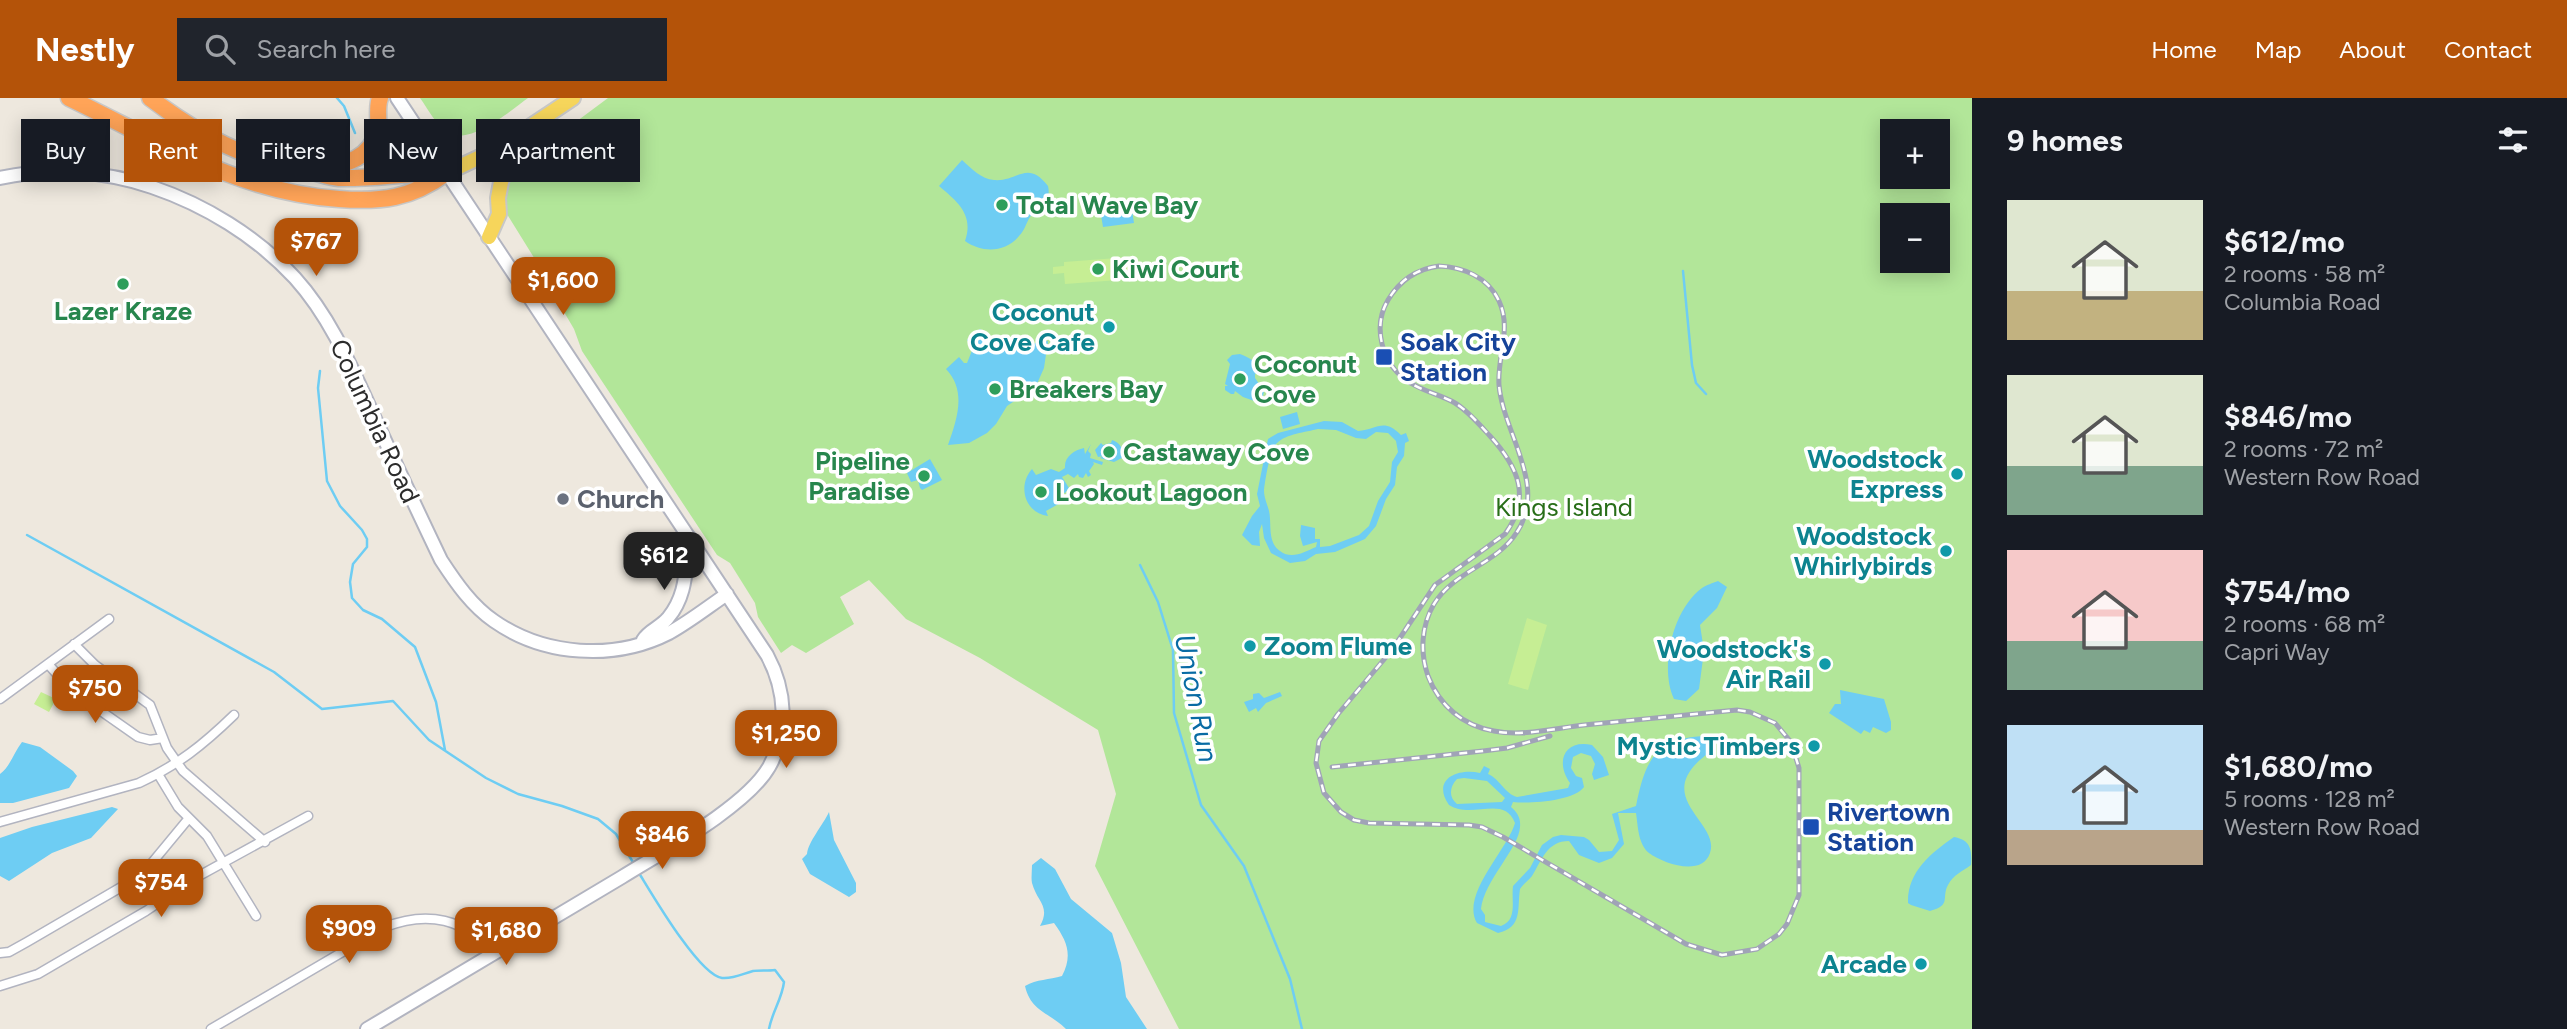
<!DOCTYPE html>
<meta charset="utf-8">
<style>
body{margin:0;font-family:Figtree,sans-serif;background:#20242c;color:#f1f3f6;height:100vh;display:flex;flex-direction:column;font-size:26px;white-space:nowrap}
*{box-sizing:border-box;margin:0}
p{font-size:23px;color:#9ea1a6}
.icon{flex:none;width:38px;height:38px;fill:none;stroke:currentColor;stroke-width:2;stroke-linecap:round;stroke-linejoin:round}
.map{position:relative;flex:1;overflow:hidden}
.panel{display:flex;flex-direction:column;background:#171b24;width:595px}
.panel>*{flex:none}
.banner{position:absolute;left:21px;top:21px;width:665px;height:63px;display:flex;gap:14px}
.fabs{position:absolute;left:1880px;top:21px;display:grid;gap:14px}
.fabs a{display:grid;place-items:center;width:70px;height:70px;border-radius:0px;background:#171b24;box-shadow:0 4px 18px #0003;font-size:35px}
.price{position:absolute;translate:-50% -60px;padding:0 16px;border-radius:14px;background:#b45309;color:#fff;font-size:23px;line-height:46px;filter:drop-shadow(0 2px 4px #0008)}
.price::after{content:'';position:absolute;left:50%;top:42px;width:21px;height:16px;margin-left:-10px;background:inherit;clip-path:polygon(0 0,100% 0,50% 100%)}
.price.on{background:#222;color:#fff}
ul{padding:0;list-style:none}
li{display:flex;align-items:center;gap:21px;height:175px;padding:0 35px}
li span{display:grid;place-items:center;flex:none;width:196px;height:140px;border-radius:0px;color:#555}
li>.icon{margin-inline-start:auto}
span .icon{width:84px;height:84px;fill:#fffc;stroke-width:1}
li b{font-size:30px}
h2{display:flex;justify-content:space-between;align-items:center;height:84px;padding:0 35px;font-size:30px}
.tag{padding:0 24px;border-radius:0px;background:#171b24;box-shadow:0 4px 18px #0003;font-size:24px;line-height:63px}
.tag.on{background:#b45309;color:#fff}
header{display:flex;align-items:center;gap:42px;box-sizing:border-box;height:98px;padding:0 35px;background:#b45309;color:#fff}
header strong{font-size:33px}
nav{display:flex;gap:38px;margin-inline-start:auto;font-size:24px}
.search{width:490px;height:63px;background:#20242c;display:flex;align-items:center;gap:18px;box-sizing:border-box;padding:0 24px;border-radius:0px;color:#9ea1a6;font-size:26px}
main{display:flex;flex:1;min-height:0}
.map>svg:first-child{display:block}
.green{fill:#b2e699;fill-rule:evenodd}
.pitch{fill:#c6ee94}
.water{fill:#6ecdf3;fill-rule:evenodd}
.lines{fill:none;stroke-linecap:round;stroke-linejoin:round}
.stream{stroke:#6ecdf3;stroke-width:2.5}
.street-casing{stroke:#b2b4c0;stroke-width:11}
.secondary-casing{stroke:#b2b4c0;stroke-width:16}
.primary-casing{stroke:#c8c8c8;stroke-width:18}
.highway-casing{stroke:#c8c8c8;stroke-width:19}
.street{stroke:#fff;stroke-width:8}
.secondary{stroke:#fff;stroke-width:12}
.primary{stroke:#f6d55b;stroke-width:14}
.highway{stroke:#ffa458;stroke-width:16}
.rail-casing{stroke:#a0a3b7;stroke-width:5}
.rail{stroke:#fff;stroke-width:2.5;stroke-dasharray:8;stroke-linecap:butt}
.leisure-dot{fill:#2e9e5b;stroke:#fff;stroke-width:2.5}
.culture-dot{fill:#0f9aa8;stroke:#fff;stroke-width:2.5}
.transit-dot{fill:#1a4fb4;stroke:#fff;stroke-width:2.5}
.worship-dot{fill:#6b7280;stroke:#fff;stroke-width:2.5}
.labels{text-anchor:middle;stroke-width:7;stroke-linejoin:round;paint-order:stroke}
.leisure-label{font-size:26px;font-weight:bold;fill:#27864d;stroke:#fff;text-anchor:start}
.culture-label{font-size:26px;font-weight:bold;fill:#0d838f;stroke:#fff;text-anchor:end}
.transit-label{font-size:26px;font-weight:bold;fill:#164399;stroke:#fff;text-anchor:start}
.street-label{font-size:26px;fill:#2c2c2c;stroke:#fff}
.worship-label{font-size:26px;font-weight:bold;fill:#5b616d;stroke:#fff;text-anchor:start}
.park-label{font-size:26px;fill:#286e18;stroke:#fff}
.water-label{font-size:28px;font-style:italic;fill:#086ba4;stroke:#fff}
</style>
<header>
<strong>Nestly</strong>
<div class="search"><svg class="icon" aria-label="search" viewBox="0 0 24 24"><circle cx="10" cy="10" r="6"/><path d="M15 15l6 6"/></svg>Search here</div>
<nav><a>Home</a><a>Map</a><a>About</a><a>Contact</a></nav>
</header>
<main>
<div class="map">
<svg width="1972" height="931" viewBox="0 0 1972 931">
<rect width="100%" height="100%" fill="#eee8de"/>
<path class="green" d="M420 0H528C510 13 469 49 447 34 436 27 428 11 420 0Z
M608 0H1972V931H1179L1095 768 1116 696 1098 632 980 560 906 521 869 482 840 499 854 526 806 555 792 547 781 555 758 519 755 505 730 465 717 457 582 253 574 231 554 197 546 179 505 113 503 95 507 83 522 64ZM1892 33H1937V79H1892ZM1892 117H1937V163H1892Z"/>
<path class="pitch" d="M1130 159 1132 181 1065 186 1064 175 1053 176V169L1064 168V164Z
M1527 520 1547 527 1528 592 1508 586Z
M41 594 56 601 49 614 34 606Z"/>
<path class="water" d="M962 62C972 71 981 81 994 82 1018 84 1027 61 1048 88 1052 106 1038 107 1030 119 1026 125 1025 132 1019 138 1005 155 982 155 965 143 974 117 958 104 939 88Z
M1131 106 1134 125 1103 129 1100 111Z
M980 231C999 251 1024 248 1048 243L1044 270 1036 288 1007 308 996 326 987 335 969 345 948 347C957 321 967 293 946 271L959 259 964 265H967L973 250 967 242Z
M1240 256C1248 259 1259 264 1260 274L1255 276V280L1264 293 1263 298 1257 304 1243 299 1235 293 1234 296H1231L1225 292V288H1228L1225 286 1230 266 1227 262 1232 257Z
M1297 314 1300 326 1283 331 1280 319Z
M1324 323 1342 324 1358 333C1377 332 1383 319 1401 337L1406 335 1409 343 1405 345 1404 358 1397 369 1395 387 1386 401 1376 428 1365 441 1335 454 1316 456 1305 463 1290 465 1271 455 1264 440 1262 426 1259 434 1260 448 1252 447 1242 437 1252 418 1260 408 1257 396 1268 341 1278 335ZM1318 331 1336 332 1356 340 1366 341 1376 334 1388 335 1396 343 1398 354 1392 364 1390 384 1378 403 1369 428 1359 437 1330 448 1320 449V441H1315V430L1301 427 1300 438 1303 448 1317 444 1316 449C1304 454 1292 462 1280 453 1267 444 1272 426 1269 413 1267 405 1264 400 1264 392 1265 382 1270 351 1277 345 1286 336 1306 334 1318 331Z
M1112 342C1121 345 1124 352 1122 360L1114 364 1100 360 1103 358 1098 359 1095 352 1101 345 1103 347 1111 345Z
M1091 346 1088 353 1091 356 1090 360 1103 364 1102 367 1093 364 1094 366 1089 373 1091 377 1088 379 1086 375 1083 380 1079 379 1078 376 1074 380 1068 376 1062 379 1069 390 1065 395 1058 393V395H1063L1064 403 1046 413 1048 418C1025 415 1017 388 1032 371L1036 377 1051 371 1059 374 1065 370C1064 359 1074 352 1084 350L1085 356Z
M930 361 942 382 922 392 920 390 918 382 911 384 907 375Z
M1718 483 1727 489 1717 510 1700 527 1704 553 1699 591 1686 603 1674 601C1659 569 1673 511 1702 490 1706 487 1713 485 1718 483Z
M1840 592 1884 601 1891 624V632L1886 635 1873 629 1870 635 1864 632 1861 636 1829 615 1835 606H1841Z
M1280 594 1282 598 1266 605 1258 614 1256 610 1249 614 1244 604 1253 601V596L1259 595 1264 600Z
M1703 638C1711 641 1711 647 1710 654 1647 699 1721 723 1710 755 1702 779 1664 766 1649 755 1638 746 1638 728 1636 715H1618L1624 746 1612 760 1599 765 1579 757 1569 743C1547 743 1542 762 1532 778 1528 783 1523 786 1520 791 1517 811 1523 829 1498 835L1477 825C1460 797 1508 751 1515 725 1504 696 1472 722 1449 707 1431 681 1458 670 1480 675L1484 668 1490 671 1488 676C1500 681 1505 696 1517 699L1568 690 1570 685C1555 664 1564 641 1592 647L1603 659 1609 677 1594 682 1592 676 1595 666 1591 658 1581 655 1573 659 1571 670 1576 678 1582 680 1584 689C1574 703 1530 706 1513 704L1511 709C1517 714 1521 720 1520 729 1519 750 1484 783 1481 811L1485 817V824L1501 828C1518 822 1511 803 1513 788L1530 770 1542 747 1553 739 1561 737 1584 739 1589 742 1599 754 1612 753 1619 742 1612 716 1636 708C1645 664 1654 641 1703 638ZM1464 680 1487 683 1505 700 1502 704 1457 706C1448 699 1450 688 1457 681Z
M22 644 40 649 73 673 77 678 69 690 13 705H0V676C10 669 14 654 22 644Z
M112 709 118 711 91 740 52 755 9 783 0 778V740L32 729Z
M829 714 834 742 856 785V794L849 799 810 776 802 761 807 756C808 744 823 727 829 714Z
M1954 739C1971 742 1972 752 1971 767 1963 773 1953 777 1948 787 1941 800 1952 807 1930 813L1911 807 1908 805C1907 774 1931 755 1954 739Z
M1041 760 1055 771 1071 801 1112 835 1121 865 1126 899 1147 931H1066C1049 914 1031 914 1025 888 1037 881 1049 882 1062 878 1073 857 1067 843 1054 825L1040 828C1051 808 1037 804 1032 785 1031 780 1032 773 1032 767Z"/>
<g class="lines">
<path class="stream" d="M337 0 344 8 355 35
M1683 173 1692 267 1696 285 1706 296
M320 273 318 290 327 383 340 408 362 432 367 441V449L353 466 350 484 352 500 363 512 382 521 415 549 436 604 445 652
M27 437 274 574 322 611 393 603 429 642 486 680 518 696 562 708 598 721 616 736 634 766
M1140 467 1158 504 1173 552 1174 615 1201 707 1244 768 1290 881 1302 931
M639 775C652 796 699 877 722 880 734 881 742 876 753 873 760 872 768 873 775 872L784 884C782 901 772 914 769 931"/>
<g class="street-casing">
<path id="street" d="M74 546 95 567 150 607 167 650 183 673 265 744
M48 566 71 592 138 639 150 642 163 640
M0 601 109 521
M158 676 178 709 207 738 256 818
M0 724 139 685C178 667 203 647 234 617
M0 855 9 854 27 844 135 781 146 772 189 720
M0 888 38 876 146 813 197 779 308 718
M211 931 385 829C426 813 467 819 493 858"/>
</g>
<g class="secondary-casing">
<path id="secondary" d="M0 80C49 69 105 73 152 89 205 107 256 138 295 180 332 221 353 273 376 323 397 369 419 416 441 462 456 485 472 508 494 523 544 558 614 563 669 535 689 524 708 509 727 496
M643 542C649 532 661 529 668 520 688 496 685 469 690 440
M367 931C452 881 537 830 622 779 662 754 746 709 769 669 789 634 786 592 767 557L397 0"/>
</g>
<g class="primary-casing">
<path id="primary" d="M446 75 495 52 573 0
M489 139 499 116 498 100 501 84 518 38"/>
</g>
<g class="highway-casing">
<path id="highway" d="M69 0C157 42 239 95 339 101 381 104 411 101 446 75
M150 0C199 37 247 63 308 73 318 75 328 79 339 80 375 81 410 74 446 75
M317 73C341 67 371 62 377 33 380 22 376 10 380 0"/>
</g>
<use href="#street" class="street"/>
<use href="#secondary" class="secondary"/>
<use href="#primary" class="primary"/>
<use href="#highway" class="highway"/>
<g class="rail-casing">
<path id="rail" d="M1439 168C1463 169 1488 179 1499 203 1512 231 1497 258 1499 287 1503 335 1548 387 1517 434 1497 466 1454 473 1434 506 1421 528 1420 555 1428 578 1439 607 1463 628 1494 633 1522 639 1556 630 1584 627 1635 622 1686 617 1737 612L1750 614 1775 625 1791 644 1799 670V797L1787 826 1779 836 1757 851 1722 857 1686 846 1503 739 1482 729 1469 727 1369 725 1354 722 1341 714 1324 695 1316 665 1319 643 1338 616 1392 552 1435 487 1505 436C1532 399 1518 369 1490 338 1479 326 1468 313 1455 305 1439 296 1421 293 1406 282 1382 265 1372 229 1388 202 1400 182 1416 171 1439 168Z
M1332 669 1483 653 1507 650 1550 638"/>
</g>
<use href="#rail" class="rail"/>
</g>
<g class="leisure-dot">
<circle cx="1002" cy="107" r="7"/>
<circle cx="1098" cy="171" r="7"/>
<circle cx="123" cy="186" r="7"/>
<circle cx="1240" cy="281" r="7"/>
<circle cx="995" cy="291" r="7"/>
<circle cx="1109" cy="354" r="7"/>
<circle cx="924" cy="378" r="7"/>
<circle cx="1041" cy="394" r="7"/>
</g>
<g class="culture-dot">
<circle cx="1109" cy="229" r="7"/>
<circle cx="1957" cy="376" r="7"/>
<circle cx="1946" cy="453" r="7"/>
<circle cx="1250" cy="548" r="7"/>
<circle cx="1825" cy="566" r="7"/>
<circle cx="1814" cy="648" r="7"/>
<circle cx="1921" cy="866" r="7"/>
</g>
<g class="transit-dot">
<rect x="1375" y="250" width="18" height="18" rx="3.5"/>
<rect x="1802" y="720" width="18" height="18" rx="3.5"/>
</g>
<circle class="worship-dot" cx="563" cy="401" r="7"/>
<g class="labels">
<g class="leisure-label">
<text x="1016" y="116">Total Wave Bay</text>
<text x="1112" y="180">Kiwi Court</text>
<text x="123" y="222" text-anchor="middle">Lazer Kraze</text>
<text x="1254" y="275">Coconut<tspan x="1254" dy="30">Cove</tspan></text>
<text x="1009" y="300">Breakers Bay</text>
<text x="1123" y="363">Castaway Cove</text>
<text x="910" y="372" text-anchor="end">Pipeline<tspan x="910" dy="30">Paradise</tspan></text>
<text x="1055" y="403">Lookout Lagoon</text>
</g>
<g class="culture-label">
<text x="1095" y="223">Coconut<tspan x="1095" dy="30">Cove Cafe</tspan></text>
<text x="1943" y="370">Woodstock<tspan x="1943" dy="30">Express</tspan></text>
<text x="1932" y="447">Woodstock<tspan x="1932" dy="30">Whirlybirds</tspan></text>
<text x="1264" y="557" text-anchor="start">Zoom Flume</text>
<text x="1811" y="560">Woodstock's<tspan x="1811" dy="30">Air Rail</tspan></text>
<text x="1800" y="657">Mystic Timbers</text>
<text x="1907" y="875">Arcade</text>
</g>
<g class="transit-label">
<text x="1400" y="253">Soak City<tspan x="1400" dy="30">Station</tspan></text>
<text x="1827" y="723">Rivertown<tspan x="1827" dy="30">Station</tspan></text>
</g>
<g class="street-label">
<text transform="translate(375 323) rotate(65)" y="9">Columbia Road</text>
</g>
<g class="worship-label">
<text x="577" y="410">Church</text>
</g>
<g class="park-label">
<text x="1564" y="418">Kings Island</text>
</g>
<g class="water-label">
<text transform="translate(1197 600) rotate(79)" y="10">Union Run</text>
</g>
</g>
</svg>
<div class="fabs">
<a>+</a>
<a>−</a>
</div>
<b class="price" style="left:316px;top:180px">$767</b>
<b class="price" style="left:563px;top:219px">$1,600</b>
<b class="price on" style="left:664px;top:494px">$612</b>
<b class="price" style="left:95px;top:627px">$750</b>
<b class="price" style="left:786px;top:672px">$1,250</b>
<b class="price" style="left:662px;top:773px">$846</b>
<b class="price" style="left:161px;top:821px">$754</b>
<b class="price" style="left:349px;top:867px">$909</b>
<b class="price" style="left:506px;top:869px">$1,680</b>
<div class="banner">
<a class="tag">Buy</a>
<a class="tag on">Rent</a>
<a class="tag">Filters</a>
<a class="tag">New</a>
<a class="tag">Apartment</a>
</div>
</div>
<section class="panel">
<h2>9 homes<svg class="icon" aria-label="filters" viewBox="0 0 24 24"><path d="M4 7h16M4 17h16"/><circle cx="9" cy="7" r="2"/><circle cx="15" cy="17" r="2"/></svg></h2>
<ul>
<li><span style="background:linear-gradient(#dfe7d0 65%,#c2b280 0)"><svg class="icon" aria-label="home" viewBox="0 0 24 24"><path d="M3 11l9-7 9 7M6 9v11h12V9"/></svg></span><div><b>$612/mo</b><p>2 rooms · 58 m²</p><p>Columbia Road</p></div></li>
<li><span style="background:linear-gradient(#dfe7d0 65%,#7fa58c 0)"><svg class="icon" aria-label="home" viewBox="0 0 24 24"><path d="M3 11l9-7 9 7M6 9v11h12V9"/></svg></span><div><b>$846/mo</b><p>2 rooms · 72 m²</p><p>Western Row Road</p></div></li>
<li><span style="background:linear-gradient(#f6c9c9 65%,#7fa58c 0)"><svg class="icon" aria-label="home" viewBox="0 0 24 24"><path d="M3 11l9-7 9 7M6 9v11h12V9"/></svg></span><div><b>$754/mo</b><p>2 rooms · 68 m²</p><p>Capri Way</p></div></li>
<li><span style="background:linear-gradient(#bfe0f5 75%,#b9a48a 0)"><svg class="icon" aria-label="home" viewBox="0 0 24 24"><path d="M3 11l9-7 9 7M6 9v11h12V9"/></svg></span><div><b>$1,680/mo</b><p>5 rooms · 128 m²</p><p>Western Row Road</p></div></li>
</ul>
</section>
</main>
